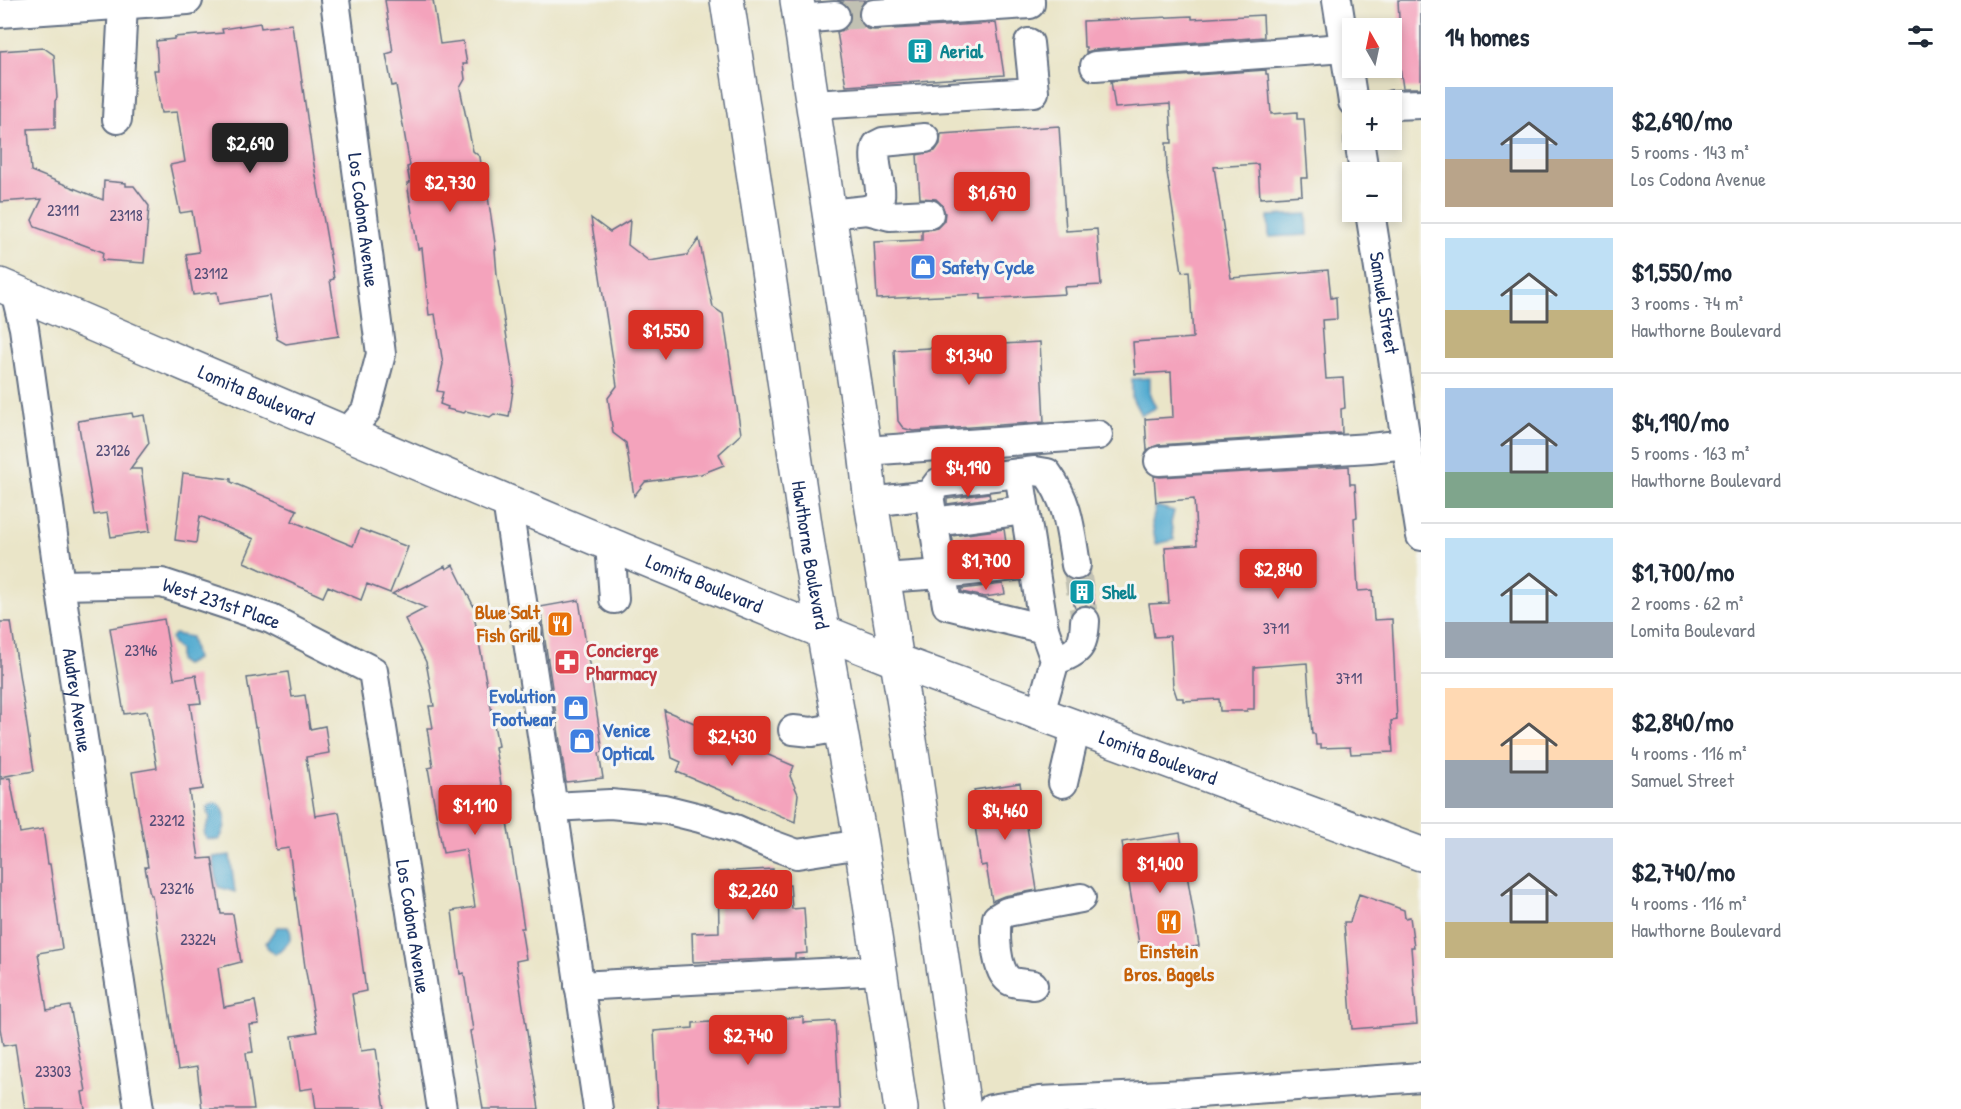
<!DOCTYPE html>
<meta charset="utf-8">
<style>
body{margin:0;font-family:"Patrick Hand",sans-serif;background:#f6f6f7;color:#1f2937;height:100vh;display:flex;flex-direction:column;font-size:22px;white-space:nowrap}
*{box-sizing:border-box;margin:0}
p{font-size:20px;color:#747a83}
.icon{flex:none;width:33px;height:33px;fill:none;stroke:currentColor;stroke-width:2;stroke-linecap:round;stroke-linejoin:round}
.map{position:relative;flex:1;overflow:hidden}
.sheet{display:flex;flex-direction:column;background:#fff;width:540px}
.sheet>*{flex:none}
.needle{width:39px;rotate:351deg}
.buttons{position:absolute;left:1342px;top:18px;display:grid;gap:12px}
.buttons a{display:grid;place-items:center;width:60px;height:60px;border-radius:0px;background:#fff;box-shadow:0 3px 9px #0003;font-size:30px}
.price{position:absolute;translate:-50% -51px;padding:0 14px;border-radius:6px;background:#d93025;color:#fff;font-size:20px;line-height:39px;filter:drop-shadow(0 2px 3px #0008)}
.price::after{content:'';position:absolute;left:50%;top:36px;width:18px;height:14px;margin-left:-9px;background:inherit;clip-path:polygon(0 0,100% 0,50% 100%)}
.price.on{background:#222;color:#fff}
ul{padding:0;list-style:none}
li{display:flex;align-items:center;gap:18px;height:150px;padding:0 24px}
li+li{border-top:2px solid #e0e1e3}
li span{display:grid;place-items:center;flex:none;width:168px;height:120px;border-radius:0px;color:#555}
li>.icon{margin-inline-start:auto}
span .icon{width:72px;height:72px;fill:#fffc;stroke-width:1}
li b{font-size:26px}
h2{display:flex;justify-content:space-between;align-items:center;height:72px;padding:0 24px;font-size:26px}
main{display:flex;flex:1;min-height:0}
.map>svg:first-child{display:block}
.water{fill:#53abd0;stroke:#376d97;stroke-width:1.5}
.building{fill:#f4a3bc}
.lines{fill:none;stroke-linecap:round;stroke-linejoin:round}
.minor-tunnel{stroke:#c1c1b3;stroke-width:28;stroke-dasharray:28 14;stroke-linecap:butt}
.minor-casing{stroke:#636f83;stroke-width:32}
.major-casing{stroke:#636f83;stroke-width:36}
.minor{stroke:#fff;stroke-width:28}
.major{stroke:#fff;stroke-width:33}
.labels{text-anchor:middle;stroke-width:6;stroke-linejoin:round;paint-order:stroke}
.number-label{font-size:16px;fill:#514c76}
.culture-label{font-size:20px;font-weight:bold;fill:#0d838f;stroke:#f6f6f2;text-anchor:start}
.street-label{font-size:20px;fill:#1b2f5e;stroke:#f6f6f2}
.shop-label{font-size:20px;font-weight:bold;fill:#366cbe;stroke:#f6f6f2;text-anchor:start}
.food-label{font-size:20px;font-weight:bold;fill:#c56008;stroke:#f6f6f2;text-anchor:end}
.health-label{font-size:20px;font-weight:bold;fill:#be3a42;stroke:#f6f6f2;text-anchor:start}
</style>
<main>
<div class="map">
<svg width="1421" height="1109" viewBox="0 0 1421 1109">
<rect width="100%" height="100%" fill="#f6f6f2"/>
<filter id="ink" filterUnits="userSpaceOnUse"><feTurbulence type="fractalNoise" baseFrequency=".0167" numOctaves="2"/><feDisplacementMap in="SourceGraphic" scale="12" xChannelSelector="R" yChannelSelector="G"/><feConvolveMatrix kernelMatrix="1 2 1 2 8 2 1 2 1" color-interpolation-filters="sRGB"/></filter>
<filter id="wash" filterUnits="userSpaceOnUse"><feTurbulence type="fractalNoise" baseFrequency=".008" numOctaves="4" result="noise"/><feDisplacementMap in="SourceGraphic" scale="24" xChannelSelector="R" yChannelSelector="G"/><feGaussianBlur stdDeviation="1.35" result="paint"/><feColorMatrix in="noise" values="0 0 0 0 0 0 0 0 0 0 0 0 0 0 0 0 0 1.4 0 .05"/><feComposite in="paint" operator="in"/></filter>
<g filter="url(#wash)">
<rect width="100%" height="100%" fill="#eae5c8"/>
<path class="water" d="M1307 214 1308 235 1269 237 1268 216Z
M1150 378V395L1156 408 1141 415 1132 398V379Z
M1156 506 1174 511 1171 523 1174 540 1156 544 1152 523Z
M174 634 191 637 196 659 185 665 179 661V650L173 644 171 638Z
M218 803C229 812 226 829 219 840L207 839 204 833 210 818 207 808 211 804Z
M230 855 235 892 218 887 213 857Z
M277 927H288C297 940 284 947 275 954L267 947 266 943Z"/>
<g id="blocks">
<path class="building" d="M385 0H433L440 44 463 41 467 64H463L465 79 460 88 473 151 480 157 482 171 484 170 496 250H495L497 275 514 383 509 417 494 414 490 417 466 411 464 413 447 409 448 407 440 404 443 392 437 391 443 364 435 314 429 315 422 248 418 249 407 183H410L407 167 410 166 396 85 392 86 386 54 393 52Z
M837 0H865L859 7 858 16 861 24 867 29 874 30 996 23 1004 75 846 86 837 32 845 29 850 24 851 14 848 6 843 1Z
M1398 0H1421V88H1403L1398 54H1401Z
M1263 15 1264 37 1094 50 1086 52V47H1084L1083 21 1192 16V19Z
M260 23 261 28 292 24 294 40H296L313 159 334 279 330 280 339 336 286 344 277 339 270 296 219 304 217 292 193 295 186 254 199 252 192 211 180 213 170 165 185 162 177 112 161 113 154 70H158L156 41 174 39V37L223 33 222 29Z
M44 48 54 55 57 98 55 101V128L28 129 31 171 103 200 104 181 126 183V186H134L149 206 144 263 102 260 103 252 35 227 32 220 42 199 0 202V51Z
M1266 70V74H1268L1271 114 1297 112V119H1304L1308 178H1301L1302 195 1260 198 1258 164 1214 167 1231 278 1328 270 1331 298 1336 297 1337 319 1322 320 1326 379 1343 378 1345 408 1341 409 1342 433 1158 445 1147 450 1145 419 1173 417 1171 372 1135 374 1133 342 1193 338 1189 271 1182 272 1167 172 1166 143H1172L1170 104 1115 108 1111 81Z
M1059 126 1066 231 1097 229 1101 285 1064 287 1065 294 981 299V294L877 299 874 242 922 240V231L937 228 944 221 945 213 942 205 936 199 920 198 917 155 935 151 940 144 941 134Z
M591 218 610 232 630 220 628 245 649 261 687 255 699 239 713 307 723 314 741 434 719 454 724 465 701 474 645 482 634 496 626 443 613 433 608 398 617 386Z
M1040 342 1044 422 913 431 903 428 898 421 894 350Z
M132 413 133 417 144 415 149 443 130 469H141L150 531 111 537 107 513 94 515 78 421Z
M1349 466 1350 484H1355L1357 517 1354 518 1358 591 1372 590 1374 620 1392 619 1397 720 1391 721 1393 752 1351 754 1350 747 1321 748V745H1316L1315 734H1312L1307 663 1254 667V709H1247V711H1220L1219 699 1183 701V698H1177L1173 686 1170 636 1154 637 1149 604 1169 603 1165 547 1197 545 1194 499 1156 502 1154 476 1160 477Z
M183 473 231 479V482L297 510 292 521 353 546 360 529 408 547 390 593 367 584 361 600 328 586 323 597 244 562 254 539 200 516 196 543 175 540Z
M989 493 990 498 947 504V499Z
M1004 529 1007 550 956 556 952 536Z
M453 565 477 613 474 615 498 746 495 747 524 928H521L526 959 516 961 539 1109H483L470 1031 473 1030 464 973 460 974 452 911 475 907 466 849 443 853 428 768 433 767 427 728H433L429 706H434L426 662 405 619 426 608 392 594 445 566 446 569Z
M1089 575 1095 608 1086 605 1075 609 1069 580 1079 581Z
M1003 584 1005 594 985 597 962 592 961 589Z
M579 600 603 752 599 753 603 778 566 782 540 607Z
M164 619 174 679 196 675 201 703 190 704 203 789 189 791 199 859 212 858 221 914H233L241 962 218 968 224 1007 255 1001 259 1024 249 1025 253 1052 246 1053 254 1109H202L197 1067 178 1070 152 895H150L145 867H148L132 772 157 768 147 711 124 714 110 628Z
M0 622H11L34 771 0 777Z
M288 672 292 697 305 695 310 729 325 726 329 753 306 757 315 816 339 812 351 881 366 991 352 994 361 1051 376 1049 385 1109H316L313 1088 300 1090 292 1036 317 1032 305 967 289 848 276 850 257 727H255L247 678Z
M664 710 794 766 790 776 798 794 795 822 677 772 681 762 672 758Z
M10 778 20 833 43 829 48 864H50L62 949 38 953 47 1010 70 1006 86 1091 82 1092 85 1109H25L15 1044 3 1046 0 1028V779Z
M1020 783 1037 890 1004 896 992 901 986 865 981 866 975 826 980 825 974 790Z
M1180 833 1199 946 1141 956 1122 842Z
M773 869V886L790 885 792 909 804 908 807 953 795 954V958L693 962 692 933 719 932 718 872Z
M1359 894 1404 910 1405 918 1410 917 1414 947H1411L1417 1024 1352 1029 1344 922H1350Z
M803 1017V1023L835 1021 840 1109H658L654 1031 693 1028V1023Z"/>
</g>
</g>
<g filter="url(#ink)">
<use href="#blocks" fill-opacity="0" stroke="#636f83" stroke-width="1.5"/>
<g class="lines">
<path class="minor-tunnel" d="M835 16 874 14
M1076 565 1085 621"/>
<g class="minor-casing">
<g id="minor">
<path id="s1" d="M335 0 381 354 366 411 347 433"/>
<path d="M1337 0 1353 102"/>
<path d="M0 13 188 0"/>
<path d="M874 14 1030 4V0"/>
<path d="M799 19 835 16"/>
<path d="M1095 66 1344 48"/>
<path d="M812 105 1034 92 1029 43"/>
<path d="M1392 105 1421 104"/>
<path d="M117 119 123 5"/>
<path d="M1359 140 1364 172"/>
<path d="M867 210 890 216 929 214"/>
<path id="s2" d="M1370 212 1421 536"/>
<path d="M829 214 867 210 878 205C886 186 870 164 877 145L883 142 925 138"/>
<path id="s3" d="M15 291 24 328 60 585 139 1109"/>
<path d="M865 451 1098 435"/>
<path d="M1159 461 1370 448 1407 444"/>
<path d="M1019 473 1044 629 1055 660 1040 713"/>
<path d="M929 495 947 605 1044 629"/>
<path d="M507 501 598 1109"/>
<path d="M871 502 929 495 938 483 1035 471 1047 473C1069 503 1070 529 1076 565"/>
<path d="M934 522 1025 510"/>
<path d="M610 544 614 599"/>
<path d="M883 578 942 574 1034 564"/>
<path id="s4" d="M60 585 162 583 271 619 373 671 442 1109"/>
<path d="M1055 660C1079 653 1084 646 1085 621"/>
<path d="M793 730 812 732 840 727"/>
<path d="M1063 783 1076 727"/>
<path d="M552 807 610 804 664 809 700 818 735 829 767 843 797 854 861 844"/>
<path d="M1033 985C1026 983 1014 984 1009 980 995 970 995 933 997 918L1007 912 1081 898"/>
<path d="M579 986 879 970"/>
<path d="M991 1109 1040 1101 1185 1094 1421 1077"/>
</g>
</g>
<g class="major-casing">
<g id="major">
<path id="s5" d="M727 0 771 290 809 552 861 844 901 1109"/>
<path d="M797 0 865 451 871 502 913 759 964 1109"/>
<path id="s6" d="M0 285C298 412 595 542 897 661L1421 854"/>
</g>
</g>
<use href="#minor" class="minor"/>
<use href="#major" class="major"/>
</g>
</g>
<defs>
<g id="building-square" transform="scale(1.35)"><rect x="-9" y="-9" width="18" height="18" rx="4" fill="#0f9aa8" stroke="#f6f6f2"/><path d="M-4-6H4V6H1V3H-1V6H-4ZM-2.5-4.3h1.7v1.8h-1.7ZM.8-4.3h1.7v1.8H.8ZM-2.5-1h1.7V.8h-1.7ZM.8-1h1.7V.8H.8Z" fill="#fff"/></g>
<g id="shop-square" transform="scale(1.35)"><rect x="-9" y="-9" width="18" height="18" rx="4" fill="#3f7fe0" stroke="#f6f6f2"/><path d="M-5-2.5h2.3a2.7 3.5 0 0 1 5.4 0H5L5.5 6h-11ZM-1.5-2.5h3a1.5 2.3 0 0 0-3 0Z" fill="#fff"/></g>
<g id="restaurant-square" transform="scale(1.35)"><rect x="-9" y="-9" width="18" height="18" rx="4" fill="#e8710a" stroke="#f6f6f2"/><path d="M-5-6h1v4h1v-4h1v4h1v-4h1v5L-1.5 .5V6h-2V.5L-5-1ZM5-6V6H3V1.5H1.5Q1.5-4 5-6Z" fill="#fff"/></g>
<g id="pharmacy-square" transform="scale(1.35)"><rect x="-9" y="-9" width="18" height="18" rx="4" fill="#e0444e" stroke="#f6f6f2"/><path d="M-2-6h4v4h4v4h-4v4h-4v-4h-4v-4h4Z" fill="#fff"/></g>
</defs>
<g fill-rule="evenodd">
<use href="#building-square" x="920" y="51"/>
<use href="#shop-square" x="923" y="267"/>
<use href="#building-square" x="1082" y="592"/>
<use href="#restaurant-square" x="560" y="624"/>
<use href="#pharmacy-square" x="567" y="662"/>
<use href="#shop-square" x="576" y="708"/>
<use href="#shop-square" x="582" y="741"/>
<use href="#restaurant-square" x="1169" y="922"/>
</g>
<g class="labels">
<g class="number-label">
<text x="63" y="216">23111</text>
<text x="126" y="221">23118</text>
<text x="211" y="279">23112</text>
<text x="113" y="456">23126</text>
<text x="1276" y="634">3711</text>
<text x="141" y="656">23146</text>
<text x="1349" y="684">3711</text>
<text x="167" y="826">23212</text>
<text x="177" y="894">23216</text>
<text x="198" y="945">23224</text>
<text x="53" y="1077">23303</text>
</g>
<g class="culture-label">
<text x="940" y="58">Aerial</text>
<text x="1102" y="599">Shell</text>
</g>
<g class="street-label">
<text dy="7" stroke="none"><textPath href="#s1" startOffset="222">Los Codona Avenue</textPath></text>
<text dy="7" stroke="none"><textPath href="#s2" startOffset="92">Samuel Street</textPath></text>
<text dy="7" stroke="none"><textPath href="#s6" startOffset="279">Lomita Boulevard</textPath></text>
<text dy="7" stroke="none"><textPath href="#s5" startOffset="561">Hawthorne Boulevard</textPath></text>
<text dy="7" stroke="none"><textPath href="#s6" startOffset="765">Lomita Boulevard</textPath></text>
<text dy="7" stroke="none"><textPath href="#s4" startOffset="165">West 231st Place</textPath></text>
<text dy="7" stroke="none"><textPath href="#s3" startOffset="414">Audrey Avenue</textPath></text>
<text dy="7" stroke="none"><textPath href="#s6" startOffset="1251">Lomita Boulevard</textPath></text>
<text dy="7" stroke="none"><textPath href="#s4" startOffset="590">Los Codona Avenue</textPath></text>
</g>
<g class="shop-label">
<text x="942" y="274">Safety Cycle</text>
<text x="556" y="703" text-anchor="end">Evolution<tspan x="556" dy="23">Footwear</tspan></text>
<text x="602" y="737">Venice<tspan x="602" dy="23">Optical</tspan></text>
</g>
<g class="food-label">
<text x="540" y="619">Blue Salt<tspan x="540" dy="23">Fish Grill</tspan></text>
<text x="1169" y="958" text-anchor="middle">Einstein<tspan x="1169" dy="23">Bros. Bagels</tspan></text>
</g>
<g class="health-label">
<text x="586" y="657">Concierge<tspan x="586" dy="23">Pharmacy</tspan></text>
</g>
</g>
</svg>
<div class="buttons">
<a><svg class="needle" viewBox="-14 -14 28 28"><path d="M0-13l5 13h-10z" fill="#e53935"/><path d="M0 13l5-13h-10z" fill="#747a83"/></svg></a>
<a>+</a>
<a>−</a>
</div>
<b class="price on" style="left:250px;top:174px">$2,690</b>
<b class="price" style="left:450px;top:213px">$2,730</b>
<b class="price" style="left:992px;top:223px">$1,670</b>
<b class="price" style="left:666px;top:361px">$1,550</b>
<b class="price" style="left:969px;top:386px">$1,340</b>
<b class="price" style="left:968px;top:498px">$4,190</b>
<b class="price" style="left:986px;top:591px">$1,700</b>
<b class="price" style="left:1278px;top:600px">$2,840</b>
<b class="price" style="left:732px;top:767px">$2,430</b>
<b class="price" style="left:475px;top:836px">$1,110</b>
<b class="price" style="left:1005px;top:841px">$4,460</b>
<b class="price" style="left:1160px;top:894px">$1,400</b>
<b class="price" style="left:753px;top:921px">$2,260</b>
<b class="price" style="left:748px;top:1066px">$2,740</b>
</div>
<section class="sheet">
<h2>14 homes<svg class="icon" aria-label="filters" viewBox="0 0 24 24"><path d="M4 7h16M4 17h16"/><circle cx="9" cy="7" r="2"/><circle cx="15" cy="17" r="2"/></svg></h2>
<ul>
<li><span style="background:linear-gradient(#a9c7e8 60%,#b9a48a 0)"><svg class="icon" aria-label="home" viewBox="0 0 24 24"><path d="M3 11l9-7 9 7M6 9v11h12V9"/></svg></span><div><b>$2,690/mo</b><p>5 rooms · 143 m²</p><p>Los Codona Avenue</p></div></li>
<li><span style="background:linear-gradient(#bfe0f5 60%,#c2b280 0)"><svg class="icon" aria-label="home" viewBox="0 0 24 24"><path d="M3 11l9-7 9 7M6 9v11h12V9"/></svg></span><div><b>$1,550/mo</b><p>3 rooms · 74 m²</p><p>Hawthorne Boulevard</p></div></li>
<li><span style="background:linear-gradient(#a9c7e8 70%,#7fa58c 0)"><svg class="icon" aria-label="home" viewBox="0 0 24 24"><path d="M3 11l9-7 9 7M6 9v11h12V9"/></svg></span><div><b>$4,190/mo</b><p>5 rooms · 163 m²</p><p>Hawthorne Boulevard</p></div></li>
<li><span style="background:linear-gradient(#bfe0f5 70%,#9aa5b1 0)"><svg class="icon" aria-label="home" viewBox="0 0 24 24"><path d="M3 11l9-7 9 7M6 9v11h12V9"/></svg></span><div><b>$1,700/mo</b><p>2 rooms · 62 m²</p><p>Lomita Boulevard</p></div></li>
<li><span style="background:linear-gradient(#ffd9b3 60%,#9aa5b1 0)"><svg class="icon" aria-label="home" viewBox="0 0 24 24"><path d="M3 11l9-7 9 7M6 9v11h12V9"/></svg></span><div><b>$2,840/mo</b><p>4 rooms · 116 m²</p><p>Samuel Street</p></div></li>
<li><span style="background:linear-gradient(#c9d6e8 70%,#c2b280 0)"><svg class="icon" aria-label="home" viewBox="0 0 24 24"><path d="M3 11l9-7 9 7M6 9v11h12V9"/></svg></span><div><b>$2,740/mo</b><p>4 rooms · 116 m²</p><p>Hawthorne Boulevard</p></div></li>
</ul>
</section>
</main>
